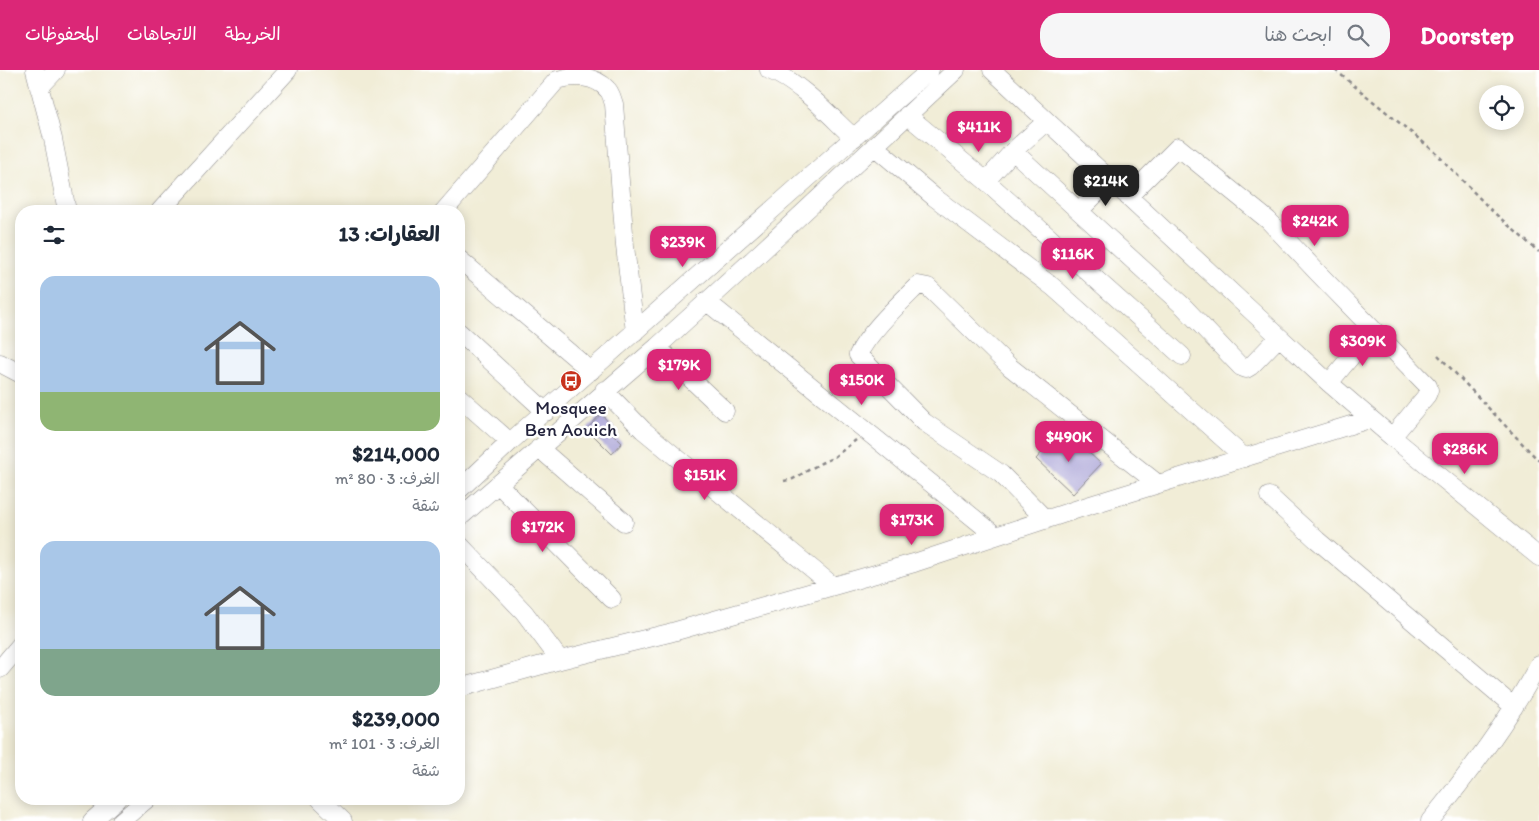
<!DOCTYPE html>
<html lang="ar">
<meta charset="utf-8">
<style>
body{margin:0;font-family:Itim,"Playpen Sans Arabic",sans-serif;background:#f6f6f7;color:#1f2937;direction:rtl;height:100vh;display:flex;flex-direction:column;font-size:19px;white-space:nowrap}
*{box-sizing:border-box;margin:0}
p{font-size:16px;color:#747a83}
.icon{flex:none;width:28px;height:28px;fill:none;stroke:currentColor;stroke-width:2;stroke-linecap:round;stroke-linejoin:round}
.map{position:relative;flex:1;overflow:hidden;direction:ltr}
.panel{position:absolute;left:15px;top:135px;width:450px;height:600px;display:flex;flex-direction:column;background:#fff;border-radius:20px;box-shadow:0 2px 12px #0003;direction:rtl}
.panel>*{flex:none}
.controls{position:absolute;left:1479px;top:15px;display:grid;gap:10px}
.controls a{display:grid;place-items:center;width:45px;height:45px;border-radius:50%;background:#fff;box-shadow:0 2px 12px #0003;font-size:25px}
.price{position:absolute;translate:-50% -42px;padding:0 11px;border-radius:10px;background:#db2777;color:#fff;font-size:16px;line-height:32px;filter:drop-shadow(0 1px 2px #0008)}
.price::after{content:'';position:absolute;left:50%;top:30px;width:15px;height:11px;margin-left:-8px;background:inherit;clip-path:polygon(0 0,100% 0,50% 100%)}
.price.on{background:#222;color:#fff}
ul{padding:0;list-style:none}
li{display:grid;align-content:center;gap:10px;height:265px;padding:0 25px}
li span{display:grid;place-items:center;height:155px;border-radius:15px;color:#555}
li>.icon{margin-inline-start:auto}
span .icon{width:90px;height:90px;fill:#fffc;stroke-width:1}
li b{font-size:21px}
h2{display:flex;justify-content:space-between;align-items:center;height:60px;padding:0 25px;font-size:21px}
header{display:flex;align-items:center;gap:30px;box-sizing:border-box;height:70px;padding:0 25px;background:#db2777;color:#fff}
header strong{font-size:24px}
nav{display:flex;gap:28px;margin-inline-start:auto;font-size:18px}
.search{width:350px;height:45px;background:#f6f6f7;display:flex;align-items:center;gap:12px;box-sizing:border-box;padding:0 18px;border-radius:20px;color:#747a83;font-size:19px}
.map>svg:first-child{display:block}
.building{fill:#ada7d8}
.lines{fill:none;stroke-linecap:round;stroke-linejoin:round}
.minor-casing{stroke:#8a8889;stroke-width:19}
.path{stroke:#8a8889;stroke-width:2.5;stroke-dasharray:4 4;stroke-linecap:butt}
.minor{stroke:#fff;stroke-width:18}
.labels{text-anchor:middle;stroke-width:5;stroke-linejoin:round;paint-order:stroke}
.poi-label{font-size:19px;fill:#22223b;stroke:#fff}
</style>
<header>
<strong>Doorstep</strong>
<div class="search"><svg class="icon" aria-label="search" viewBox="0 0 24 24"><circle cx="10" cy="10" r="6"/><path d="M15 15l6 6"/></svg>ابحث هنا</div>
<nav><a>الخريطة</a><a>الاتجاهات</a><a>المحفوظات</a></nav>
</header>
<div class="map">
<svg width="1539" height="751" viewBox="0 0 1539 751">
<rect width="100%" height="100%" fill="#fff"/>
<filter id="ink" filterUnits="userSpaceOnUse"><feTurbulence type="fractalNoise" baseFrequency=".02" numOctaves="2"/><feDisplacementMap in="SourceGraphic" scale="10" xChannelSelector="R" yChannelSelector="G"/><feConvolveMatrix kernelMatrix="1 2 1 2 8 2 1 2 1" color-interpolation-filters="sRGB"/></filter>
<filter id="wash" filterUnits="userSpaceOnUse"><feTurbulence type="fractalNoise" baseFrequency=".0096" numOctaves="4" result="noise"/><feDisplacementMap in="SourceGraphic" scale="20" xChannelSelector="R" yChannelSelector="G"/><feGaussianBlur stdDeviation="1.12" result="paint"/><feColorMatrix in="noise" values="0 0 0 0 0 0 0 0 0 0 0 0 0 0 0 0 0 1.4 0 .05"/><feComposite in="paint" operator="in"/></filter>
<g filter="url(#wash)">
<rect width="100%" height="100%" fill="#f1edd7"/>
<g id="blocks">
<path class="building" d="M601 344 615 359 612 363 622 373 612 384 587 359Z
M1071 366 1101 394 1073 424 1036 389 1055 368 1062 375Z"/>
</g>
</g>
<g filter="url(#ink)">
<use href="#blocks" fill-opacity="0" stroke="#8a8889" stroke-width="1"/>
<g class="lines">
<g class="minor-casing">
<path id="minor" d="M35 0 53 69 67 141
M769 0C800 12 829 45 854 68
M992 0 1329 313 1392 367 1539 487
M39 18 56 0
M907 45 986 111 1013 81 1047 51
M874 76 934 127 1053 217 1245 388
M1013 81 1183 236 1241 297 1246 299 1251 296 1279 267
M986 111 1182 286
M1128 127 1178 77 1268 150 1318 203 1428 316 1429 320 1427 325 1392 367
M160 141 288 0
M444 141 557 10C572 5 595 5 607 19 611 22 612 29 614 34L625 176 635 262
M1079 141 1110 110
M459 189 591 301
M706 231 996 466
M459 262 546 342
M657 277 725 341
M0 293 21 304
M1329 313 1373 260
M604 320 643 360 832 515
M459 327 510 372
M539 378 624 452
M498 414 612 529
M459 420 510 372 930 0
M1269 426 1317 470 1514 637
M459 448 657 277 759 184 956 0
M1046 450 1001 404 924 352 858 285C868 263 900 233 918 215L928 217 1010 297 1158 414
M459 474 524 542 560 590
M0 599 21 574
M459 618 560 590 669 563 914 493 1087 436 1370 349
M320 729 343 751
M92 751 117 729
M121 751 147 729
M1430 751C1470 702 1509 650 1539 594"/>
</g>
<path class="path" d="M1335 0 1435 82 1492 141 1539 182
M1438 285 1539 391
M784 411 793 409 821 393 833 388 856 370"/>
<use href="#minor" class="minor"/>
</g>
</g>
<defs>
<g id="bus-disc" transform="scale(1.125)"><circle r="9.5" fill="#c8321e" stroke="#fff"/><path d="M-5-6H5V4H4V6H2V4H-2V6H-4V4H-5ZM-3.5-4V0h7V-4ZM-3.5 1.2v1.5H-2V1.2ZM2 1.2v1.5H3.5V1.2Z" fill="#fff"/></g>
</defs>
<g fill-rule="evenodd">
<use href="#bus-disc" x="571" y="311"/>
</g>
<g class="labels">
<g class="poi-label">
<text x="571" y="344">Mosquee<tspan x="571" dy="22">Ben Aouich</tspan></text>
</g>
</g>
</svg>
<div class="controls">
<a><svg class="icon" aria-label="locate" viewBox="0 0 24 24"><circle cx="12" cy="12" r="6"/><path d="M12 2v4M12 18v4M2 12h4M18 12h4"/></svg></a>
</div>
<b class="price" style="left:979px;top:83px">$411K</b>
<b class="price on" style="left:1106px;top:137px">$214K</b>
<b class="price" style="left:1315px;top:177px">$242K</b>
<b class="price" style="left:683px;top:198px">$239K</b>
<b class="price" style="left:1073px;top:210px">$116K</b>
<b class="price" style="left:1363px;top:297px">$309K</b>
<b class="price" style="left:679px;top:321px">$179K</b>
<b class="price" style="left:862px;top:336px">$150K</b>
<b class="price" style="left:1069px;top:393px">$490K</b>
<b class="price" style="left:1465px;top:405px">$286K</b>
<b class="price" style="left:705px;top:431px">$151K</b>
<b class="price" style="left:912px;top:476px">$173K</b>
<b class="price" style="left:543px;top:483px">$172K</b>
<section class="panel">
<h2>العقارات: 13<svg class="icon" aria-label="filters" viewBox="0 0 24 24"><path d="M4 7h16M4 17h16"/><circle cx="9" cy="7" r="2"/><circle cx="15" cy="17" r="2"/></svg></h2>
<ul>
<li><span style="background:linear-gradient(#a9c7e8 75%,#8fb573 0)"><svg class="icon" aria-label="home" viewBox="0 0 24 24"><path d="M3 11l9-7 9 7M6 9v11h12V9"/></svg></span><div><b>$214,000</b><p>الغرف: 3 · 80 m²</p><p>شقة</p></div></li>
<li><span style="background:linear-gradient(#a9c7e8 70%,#7fa58c 0)"><svg class="icon" aria-label="home" viewBox="0 0 24 24"><path d="M3 11l9-7 9 7M6 9v11h12V9"/></svg></span><div><b>$239,000</b><p>الغرف: 3 · 101 m²</p><p>شقة</p></div></li>
</ul>
</section>
</div>
